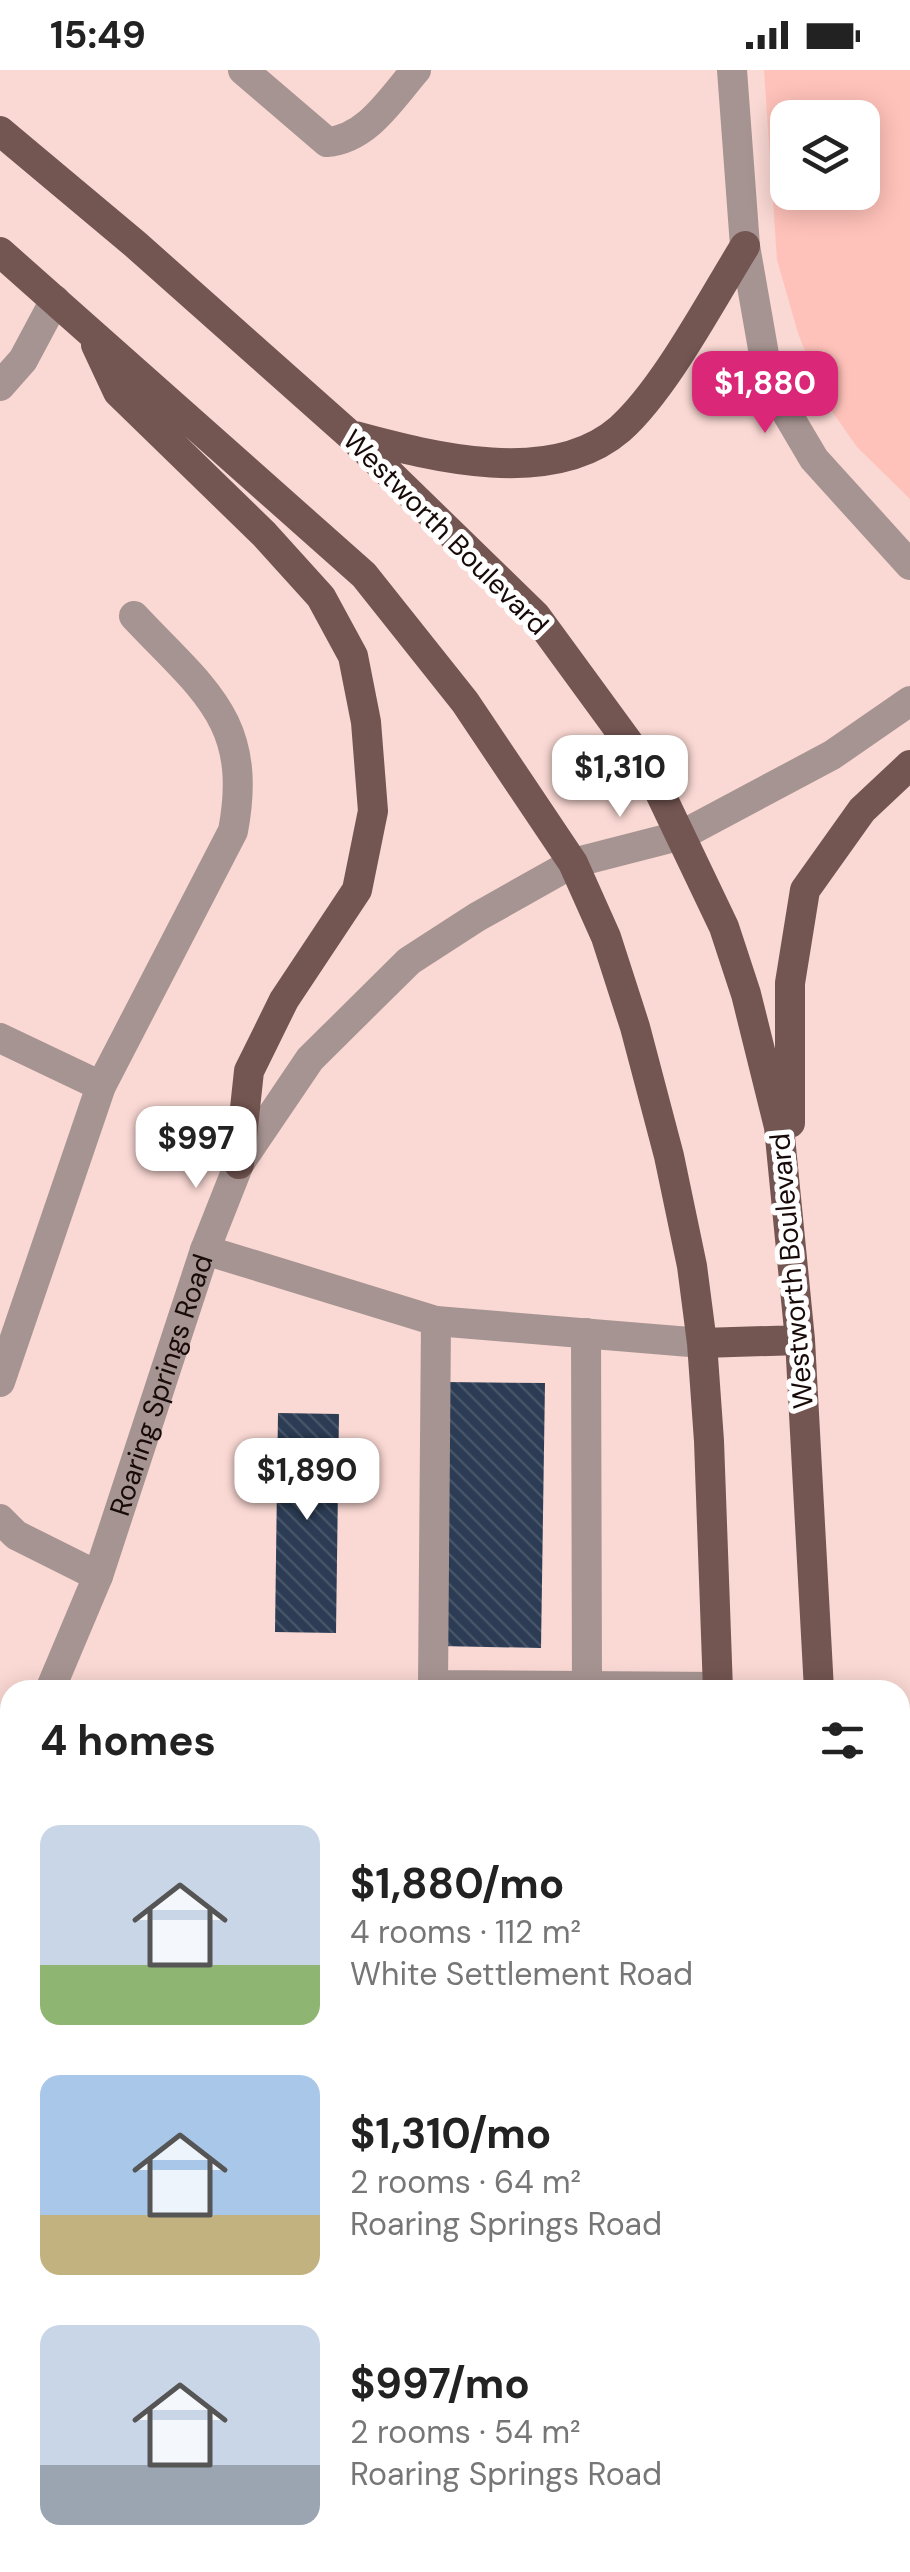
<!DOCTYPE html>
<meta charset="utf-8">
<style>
body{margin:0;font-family:"DM Sans",sans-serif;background:#f6f6f6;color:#222;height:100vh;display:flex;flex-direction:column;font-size:38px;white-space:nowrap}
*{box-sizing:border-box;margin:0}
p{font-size:32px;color:#767676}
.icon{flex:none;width:55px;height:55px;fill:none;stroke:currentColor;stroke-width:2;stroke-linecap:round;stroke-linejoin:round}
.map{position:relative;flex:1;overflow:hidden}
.side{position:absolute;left:0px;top:1610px;width:910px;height:892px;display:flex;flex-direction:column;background:#fff;border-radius:30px 30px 0 0;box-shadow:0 5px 25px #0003}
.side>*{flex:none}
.buttons{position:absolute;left:770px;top:30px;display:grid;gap:20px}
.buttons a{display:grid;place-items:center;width:110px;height:110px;border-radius:20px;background:#fff;box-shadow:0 5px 25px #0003;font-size:50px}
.price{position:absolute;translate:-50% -85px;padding:0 22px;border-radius:20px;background:#fff;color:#222;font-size:32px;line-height:65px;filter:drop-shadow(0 2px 5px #0008)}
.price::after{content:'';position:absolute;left:50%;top:60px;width:30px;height:22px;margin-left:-15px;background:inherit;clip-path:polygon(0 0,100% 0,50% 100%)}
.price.active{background:#db2777;color:#fff}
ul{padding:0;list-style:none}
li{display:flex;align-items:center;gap:30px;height:250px;padding:0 40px}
li span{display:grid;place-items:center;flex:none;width:280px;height:200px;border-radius:20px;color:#555}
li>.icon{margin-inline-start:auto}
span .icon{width:120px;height:120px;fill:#fffc;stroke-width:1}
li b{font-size:42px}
h2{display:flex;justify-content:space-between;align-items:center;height:120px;padding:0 40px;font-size:42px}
.status{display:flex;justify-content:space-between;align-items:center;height:70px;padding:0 50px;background:#fff;direction:ltr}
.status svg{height:28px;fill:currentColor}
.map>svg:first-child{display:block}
.green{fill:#ffc2ba;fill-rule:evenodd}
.building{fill:url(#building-back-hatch)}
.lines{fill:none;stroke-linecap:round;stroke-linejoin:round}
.minor{stroke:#a69492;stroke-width:30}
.major{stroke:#735551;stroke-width:30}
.labels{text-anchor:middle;stroke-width:10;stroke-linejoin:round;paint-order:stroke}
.street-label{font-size:28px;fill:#170a08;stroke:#fff}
</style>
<div class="status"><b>15:49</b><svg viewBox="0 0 49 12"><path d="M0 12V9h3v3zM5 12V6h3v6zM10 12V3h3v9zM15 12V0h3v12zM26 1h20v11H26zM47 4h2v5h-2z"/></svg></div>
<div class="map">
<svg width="910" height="2502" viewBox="0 0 910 2502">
<defs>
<pattern id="building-back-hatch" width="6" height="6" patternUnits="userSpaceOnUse" patternTransform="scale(2.5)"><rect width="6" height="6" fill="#2b3c54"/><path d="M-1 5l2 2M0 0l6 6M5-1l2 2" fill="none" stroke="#475467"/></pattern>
</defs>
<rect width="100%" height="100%" fill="#fad8d3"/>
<path class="green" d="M764 0H910V429L857 377 824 330 798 263 777 190ZM788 48H862V122H788Z"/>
<path class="building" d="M444 1312 545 1313 541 1578 440 1576Z
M278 1343 339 1344 336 1563 275 1562Z"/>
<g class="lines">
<g class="minor">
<path d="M243 0 327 72C367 69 391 29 416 0"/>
<path d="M732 0 745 176 769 313 814 389 910 495"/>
<path d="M0 316 23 290 55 230"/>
<path d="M0 968 101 1016"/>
<path d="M205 1180 436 1251 702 1273"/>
<path d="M436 1251 433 1615 718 1617"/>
<path d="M586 1263 587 1616"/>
<path d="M0 1312 101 1016 233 761C254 650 203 620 134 546"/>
<path d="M0 1449 16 1465 98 1506"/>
<path id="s1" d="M50 1620 98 1506 205 1180 239 1094 310 989 409 891 477 847 573 793 682 765 832 685 910 631"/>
<path d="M0 1736 10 1713"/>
<path d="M900 1942H910"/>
<path d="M900 1977H910"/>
<path d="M0 2001H10"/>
</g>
<path class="major" d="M0 61 135 174 350 365 536 546 650 702 724 857 746 924 779 1057 800 1270 819 1620
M0 182 364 505 465 632 573 793 606 867 635 957 669 1086 692 1196 702 1273 709 1371 718 1620
M96 275 118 322 264 464 321 527 353 586 366 652 373 741 357 820 284 930 249 1001 239 1094
M355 366C433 387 552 418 620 359 665 319 712 229 745 176
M790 1053V913L805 820 862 740 910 695
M702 1273 800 1270
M0 1795H10
M900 1828 910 1833
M900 2336 910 2304
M315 2492 329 2502
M756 2492 757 2502
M866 2502 868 2492"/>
</g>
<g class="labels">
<g class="street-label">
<text transform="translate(446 462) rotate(45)" y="10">Westworth Boulevard</text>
<text transform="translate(791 1201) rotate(-95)" y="10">Westworth Boulevard</text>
<text dy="10" stroke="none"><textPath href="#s1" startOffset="325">Roaring Springs Road</textPath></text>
</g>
</g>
</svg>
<div class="buttons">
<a><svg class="icon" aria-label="layers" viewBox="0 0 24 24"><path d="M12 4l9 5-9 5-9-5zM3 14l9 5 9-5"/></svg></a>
</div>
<b class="price active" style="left:765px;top:366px">$1,880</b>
<b class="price" style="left:620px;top:750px">$1,310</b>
<b class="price" style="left:196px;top:1121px">$997</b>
<b class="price" style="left:307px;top:1453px">$1,890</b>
<section class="side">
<h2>4 homes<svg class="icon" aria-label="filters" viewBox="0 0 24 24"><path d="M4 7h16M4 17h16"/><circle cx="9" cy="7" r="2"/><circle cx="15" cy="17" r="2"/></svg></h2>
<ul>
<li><span style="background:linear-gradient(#c9d6e8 70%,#8fb573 0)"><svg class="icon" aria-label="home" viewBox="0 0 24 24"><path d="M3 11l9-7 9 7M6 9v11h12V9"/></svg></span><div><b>$1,880/mo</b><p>4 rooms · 112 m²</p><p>White Settlement Road</p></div></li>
<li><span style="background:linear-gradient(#a9c7e8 70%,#c2b280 0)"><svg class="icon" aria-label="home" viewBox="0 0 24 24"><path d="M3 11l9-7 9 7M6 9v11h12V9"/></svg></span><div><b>$1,310/mo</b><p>2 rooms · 64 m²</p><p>Roaring Springs Road</p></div></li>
<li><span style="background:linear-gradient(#c9d6e8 70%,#9aa5b1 0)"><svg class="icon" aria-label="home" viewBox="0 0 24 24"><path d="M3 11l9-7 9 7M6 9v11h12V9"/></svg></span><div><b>$997/mo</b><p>2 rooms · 54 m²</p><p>Roaring Springs Road</p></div></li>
</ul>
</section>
</div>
